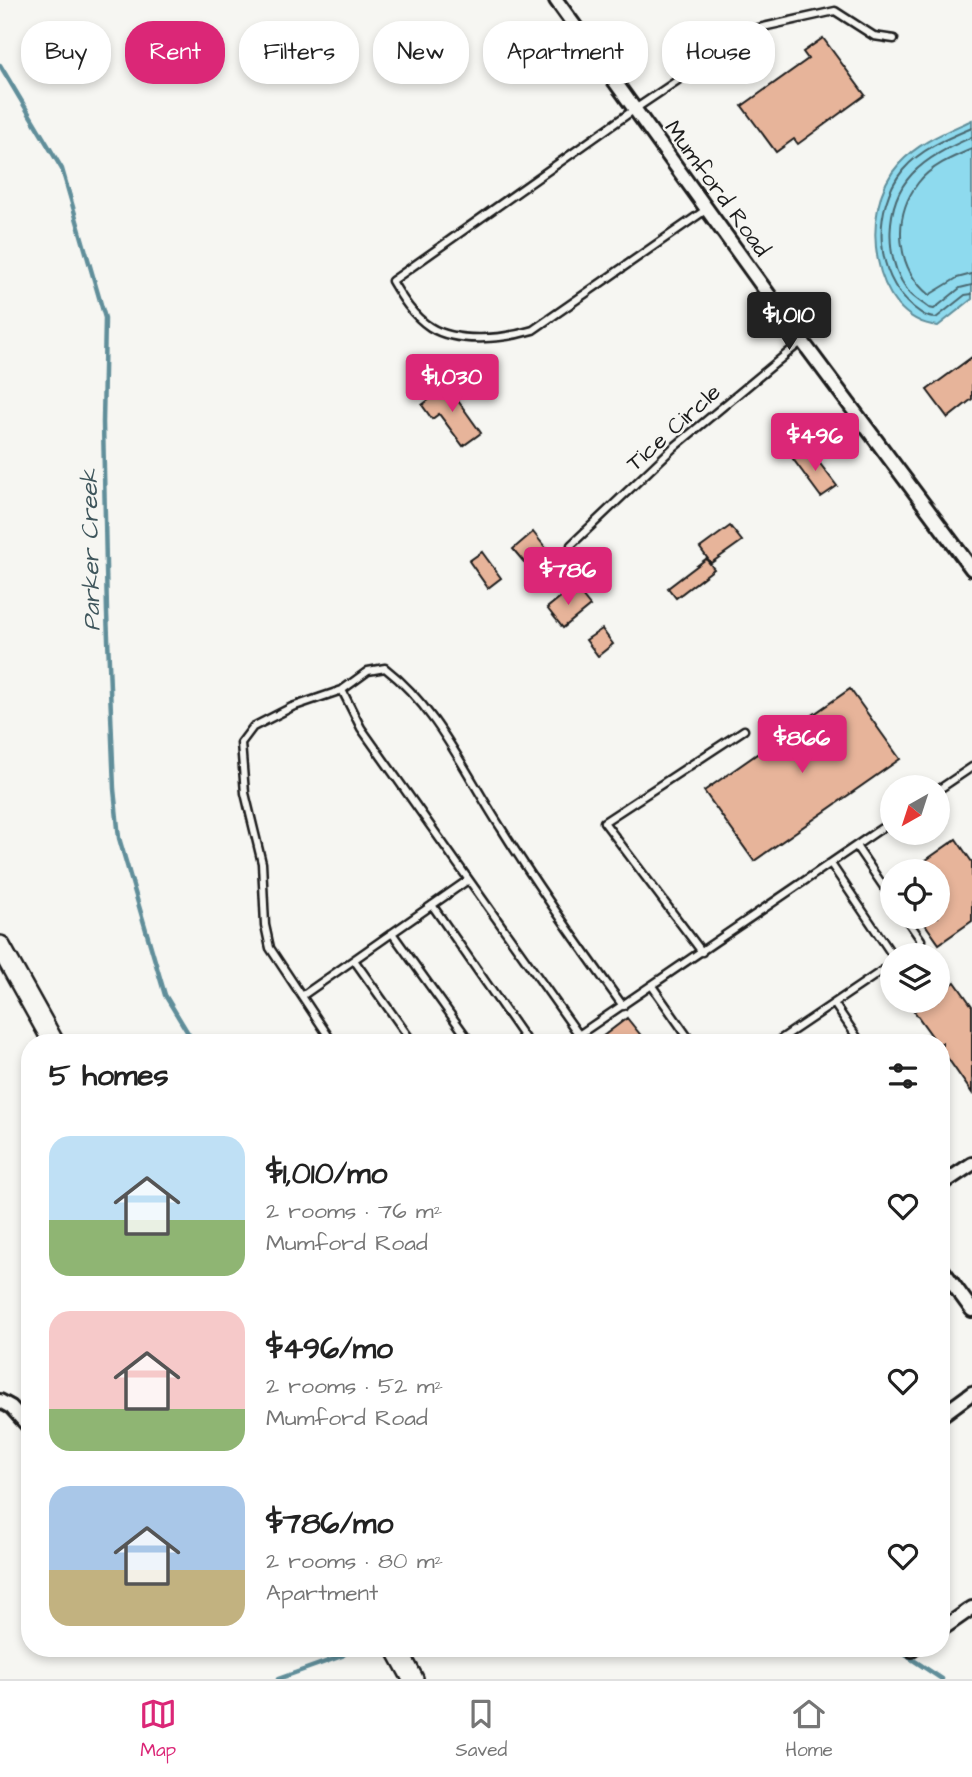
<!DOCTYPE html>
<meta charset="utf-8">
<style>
body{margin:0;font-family:"Architects Daughter",sans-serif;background:#f2f2f2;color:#222;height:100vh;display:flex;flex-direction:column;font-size:26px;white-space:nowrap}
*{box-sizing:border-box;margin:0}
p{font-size:23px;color:#767676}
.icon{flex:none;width:38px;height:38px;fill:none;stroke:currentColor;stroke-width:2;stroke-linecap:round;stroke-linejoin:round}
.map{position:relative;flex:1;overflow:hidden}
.panel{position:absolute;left:21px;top:1034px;width:929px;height:623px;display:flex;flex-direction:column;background:#fff;border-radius:28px;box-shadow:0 4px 10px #0003}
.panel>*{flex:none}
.guide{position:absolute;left:21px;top:21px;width:931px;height:63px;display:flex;gap:14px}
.needle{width:46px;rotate:219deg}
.buttons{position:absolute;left:880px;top:775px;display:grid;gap:14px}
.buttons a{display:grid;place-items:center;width:70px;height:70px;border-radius:50%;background:#fff;box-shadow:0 4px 10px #0003;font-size:35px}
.price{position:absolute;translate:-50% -60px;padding:0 16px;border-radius:7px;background:#db2777;color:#fff;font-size:23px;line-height:46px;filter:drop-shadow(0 2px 4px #0008)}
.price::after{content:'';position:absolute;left:50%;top:42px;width:21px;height:16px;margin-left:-10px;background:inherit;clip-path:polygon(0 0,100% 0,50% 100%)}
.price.selected{background:#222;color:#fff}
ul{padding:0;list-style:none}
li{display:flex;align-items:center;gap:21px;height:175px;padding:0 28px}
li span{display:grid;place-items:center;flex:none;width:196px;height:140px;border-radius:21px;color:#555}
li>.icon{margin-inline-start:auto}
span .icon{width:84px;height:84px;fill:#fffc;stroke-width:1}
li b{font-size:30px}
h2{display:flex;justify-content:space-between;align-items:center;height:84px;padding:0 28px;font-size:30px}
.chip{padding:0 24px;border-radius:28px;background:#fff;box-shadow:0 4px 10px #0003;font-size:24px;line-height:63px}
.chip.selected{background:#db2777;color:#fff}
.tabs{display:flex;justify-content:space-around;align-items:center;height:98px;border-top:2px solid #e0e0e0;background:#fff;font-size:19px;color:#767676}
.tabs a{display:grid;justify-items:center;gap:4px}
.tabs .selected{color:#db2777}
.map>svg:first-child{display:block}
.water{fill:#8edaee;stroke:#608e9a;stroke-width:2}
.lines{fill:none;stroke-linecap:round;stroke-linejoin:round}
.shore{stroke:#4a6870;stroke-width:2}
.stream{stroke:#608e9a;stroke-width:4.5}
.building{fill:#e7b49a;stroke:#1c1c1c;stroke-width:2}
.lane-casing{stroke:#1c1c1c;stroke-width:11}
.street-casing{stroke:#1c1c1c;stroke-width:18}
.primary-casing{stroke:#1c1c1c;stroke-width:24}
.lane{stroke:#f6f6f2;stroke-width:6}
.street{stroke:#f6f6f2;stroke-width:12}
.primary{stroke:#f6f6f2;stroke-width:19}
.labels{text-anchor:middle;stroke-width:5;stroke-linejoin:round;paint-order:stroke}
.street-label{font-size:23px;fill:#1c1c1c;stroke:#f6f6f2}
.water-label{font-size:24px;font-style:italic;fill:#3e555b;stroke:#f6f6f2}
</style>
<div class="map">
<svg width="972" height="1679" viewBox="0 0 972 1679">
<rect width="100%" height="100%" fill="#f6f6f2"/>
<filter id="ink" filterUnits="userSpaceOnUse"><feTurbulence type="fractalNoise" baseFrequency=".0143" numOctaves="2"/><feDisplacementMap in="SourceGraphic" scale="14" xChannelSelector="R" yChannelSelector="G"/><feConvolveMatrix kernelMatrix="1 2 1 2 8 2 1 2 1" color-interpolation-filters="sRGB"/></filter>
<g filter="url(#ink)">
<path class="water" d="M972 120V299L938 326C870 319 858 208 899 164 919 142 946 132 972 120Z"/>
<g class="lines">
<path class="shore" d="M972 128C948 138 921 149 903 170 872 208 874 275 913 307 921 313 926 318 936 318L965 295 972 294
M972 137C950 147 929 156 912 174 884 204 884 259 908 291 913 298 923 303 929 308L934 309 960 288 972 285
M972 149C953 157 931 166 918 183 892 217 896 268 929 295L957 278 972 274"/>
<path class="stream" d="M0 65 62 169 105 318 103 423 107 613 114 789 119 838 165 995 194 1043
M895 1648 942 1679
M278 1679 342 1656 351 1648"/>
</g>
<path class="building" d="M823 38 865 95 798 144 794 139 776 152 742 106 808 59 803 52Z
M972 357V399L948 418 927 390Z
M446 384 481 433 463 446 439 414 432 419 422 405 430 399 428 397Z
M808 448 837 486 821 497 793 459Z
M730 526 742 541 711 563 700 548Z
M533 532 549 552 529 568 513 549Z
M482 552 501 578 488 588 469 561Z
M706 559 714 569 676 598 668 588Z
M574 586 590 606 563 628 547 608Z
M602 629 613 644 598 656 586 640Z
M850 689 900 759 754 861 704 791Z
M956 839 972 862V921L939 944 920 917H938V872H909Z
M955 982 972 1006V1093L942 1050V1043H937L914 1011 929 1001H938V994Z
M627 1018 647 1043H594Z"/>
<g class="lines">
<g class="lane-casing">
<path id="lane" d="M707 209 533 330C504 339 457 344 430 327 413 316 402 298 392 281L635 109 754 29 835 11 874 36 894 39
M571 545 673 448 802 341
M342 690 361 728 579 1035
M938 790 972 767
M856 846 892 899
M831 864 893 956
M432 905 528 1043
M905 917 921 940 918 946 905 956
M392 933 471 1043
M702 952 604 822 744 730
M354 960 413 1043
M652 986 692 1043
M302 996 468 880
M835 1005 861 1043
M333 1043 270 948 265 925 262 863 245 793 241 743 253 727 292 707 342 690 368 671 385 668C438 709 465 773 501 828 539 889 581 948 623 1006
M567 1043 892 821
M775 1043 892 964"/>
</g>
<g class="street-casing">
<path id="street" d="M556 0 802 341 972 569
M942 1184 972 1164
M942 1269 972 1310
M0 1401 11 1407 30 1428
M942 1415 972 1393
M942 1629 972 1608
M912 1650 913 1648"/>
</g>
<g class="primary-casing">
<path id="primary" d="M0 946 54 1043
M396 1648 413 1679"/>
</g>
<use href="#lane" class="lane"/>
<use href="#street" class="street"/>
<use href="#primary" class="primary"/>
</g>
</g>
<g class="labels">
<g class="street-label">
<text transform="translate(718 188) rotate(54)" y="8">Mumford Road</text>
<text transform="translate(673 427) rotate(-42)" y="8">Tice Circle</text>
</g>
<g class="water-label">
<text transform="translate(90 550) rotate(-91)" y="8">Parker Creek</text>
</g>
</g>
</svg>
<div class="buttons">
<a><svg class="needle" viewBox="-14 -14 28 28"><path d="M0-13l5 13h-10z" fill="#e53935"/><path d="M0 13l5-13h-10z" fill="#767676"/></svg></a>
<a><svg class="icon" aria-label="locate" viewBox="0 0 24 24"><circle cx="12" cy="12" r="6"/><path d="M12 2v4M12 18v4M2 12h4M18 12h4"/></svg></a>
<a><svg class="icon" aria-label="layers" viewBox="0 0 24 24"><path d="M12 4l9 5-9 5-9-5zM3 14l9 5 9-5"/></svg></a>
</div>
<b class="price selected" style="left:789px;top:352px">$1,010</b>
<b class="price" style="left:452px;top:414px">$1,030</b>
<b class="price" style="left:815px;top:473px">$496</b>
<b class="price" style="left:568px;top:607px">$786</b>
<b class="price" style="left:802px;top:775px">$866</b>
<div class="guide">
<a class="chip">Buy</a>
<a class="chip selected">Rent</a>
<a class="chip">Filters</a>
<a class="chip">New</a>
<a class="chip">Apartment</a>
<a class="chip">House</a>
</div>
<section class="panel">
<h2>5 homes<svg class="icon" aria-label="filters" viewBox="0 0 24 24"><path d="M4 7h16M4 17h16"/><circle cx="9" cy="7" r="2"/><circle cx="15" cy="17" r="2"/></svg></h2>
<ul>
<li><span style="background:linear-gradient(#bfe0f5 60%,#8fb573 0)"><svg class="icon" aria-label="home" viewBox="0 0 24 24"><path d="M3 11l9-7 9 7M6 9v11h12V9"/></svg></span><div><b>$1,010/mo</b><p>2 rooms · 76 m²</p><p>Mumford Road</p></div><svg class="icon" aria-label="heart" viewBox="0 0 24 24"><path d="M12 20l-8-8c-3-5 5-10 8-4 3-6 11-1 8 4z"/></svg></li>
<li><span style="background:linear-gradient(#f6c9c9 70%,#8fb573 0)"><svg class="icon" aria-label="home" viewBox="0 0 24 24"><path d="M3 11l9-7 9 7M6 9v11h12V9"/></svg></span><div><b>$496/mo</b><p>2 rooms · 52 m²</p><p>Mumford Road</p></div><svg class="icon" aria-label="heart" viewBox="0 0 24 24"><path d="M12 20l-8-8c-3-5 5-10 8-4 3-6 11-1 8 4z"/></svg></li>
<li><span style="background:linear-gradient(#a9c7e8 60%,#c2b280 0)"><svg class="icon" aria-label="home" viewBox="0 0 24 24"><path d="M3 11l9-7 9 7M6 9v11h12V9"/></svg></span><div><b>$786/mo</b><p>2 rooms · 80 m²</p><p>Apartment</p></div><svg class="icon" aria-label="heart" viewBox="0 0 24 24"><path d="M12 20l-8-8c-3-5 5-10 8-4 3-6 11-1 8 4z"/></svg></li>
</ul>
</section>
</div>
<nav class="tabs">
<a class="selected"><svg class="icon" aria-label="map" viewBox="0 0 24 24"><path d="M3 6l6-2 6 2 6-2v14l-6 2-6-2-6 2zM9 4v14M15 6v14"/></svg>Map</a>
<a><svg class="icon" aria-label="saved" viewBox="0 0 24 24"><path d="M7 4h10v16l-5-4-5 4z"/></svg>Saved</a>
<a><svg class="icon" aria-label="home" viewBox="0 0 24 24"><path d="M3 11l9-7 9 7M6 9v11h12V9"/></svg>Home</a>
</nav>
